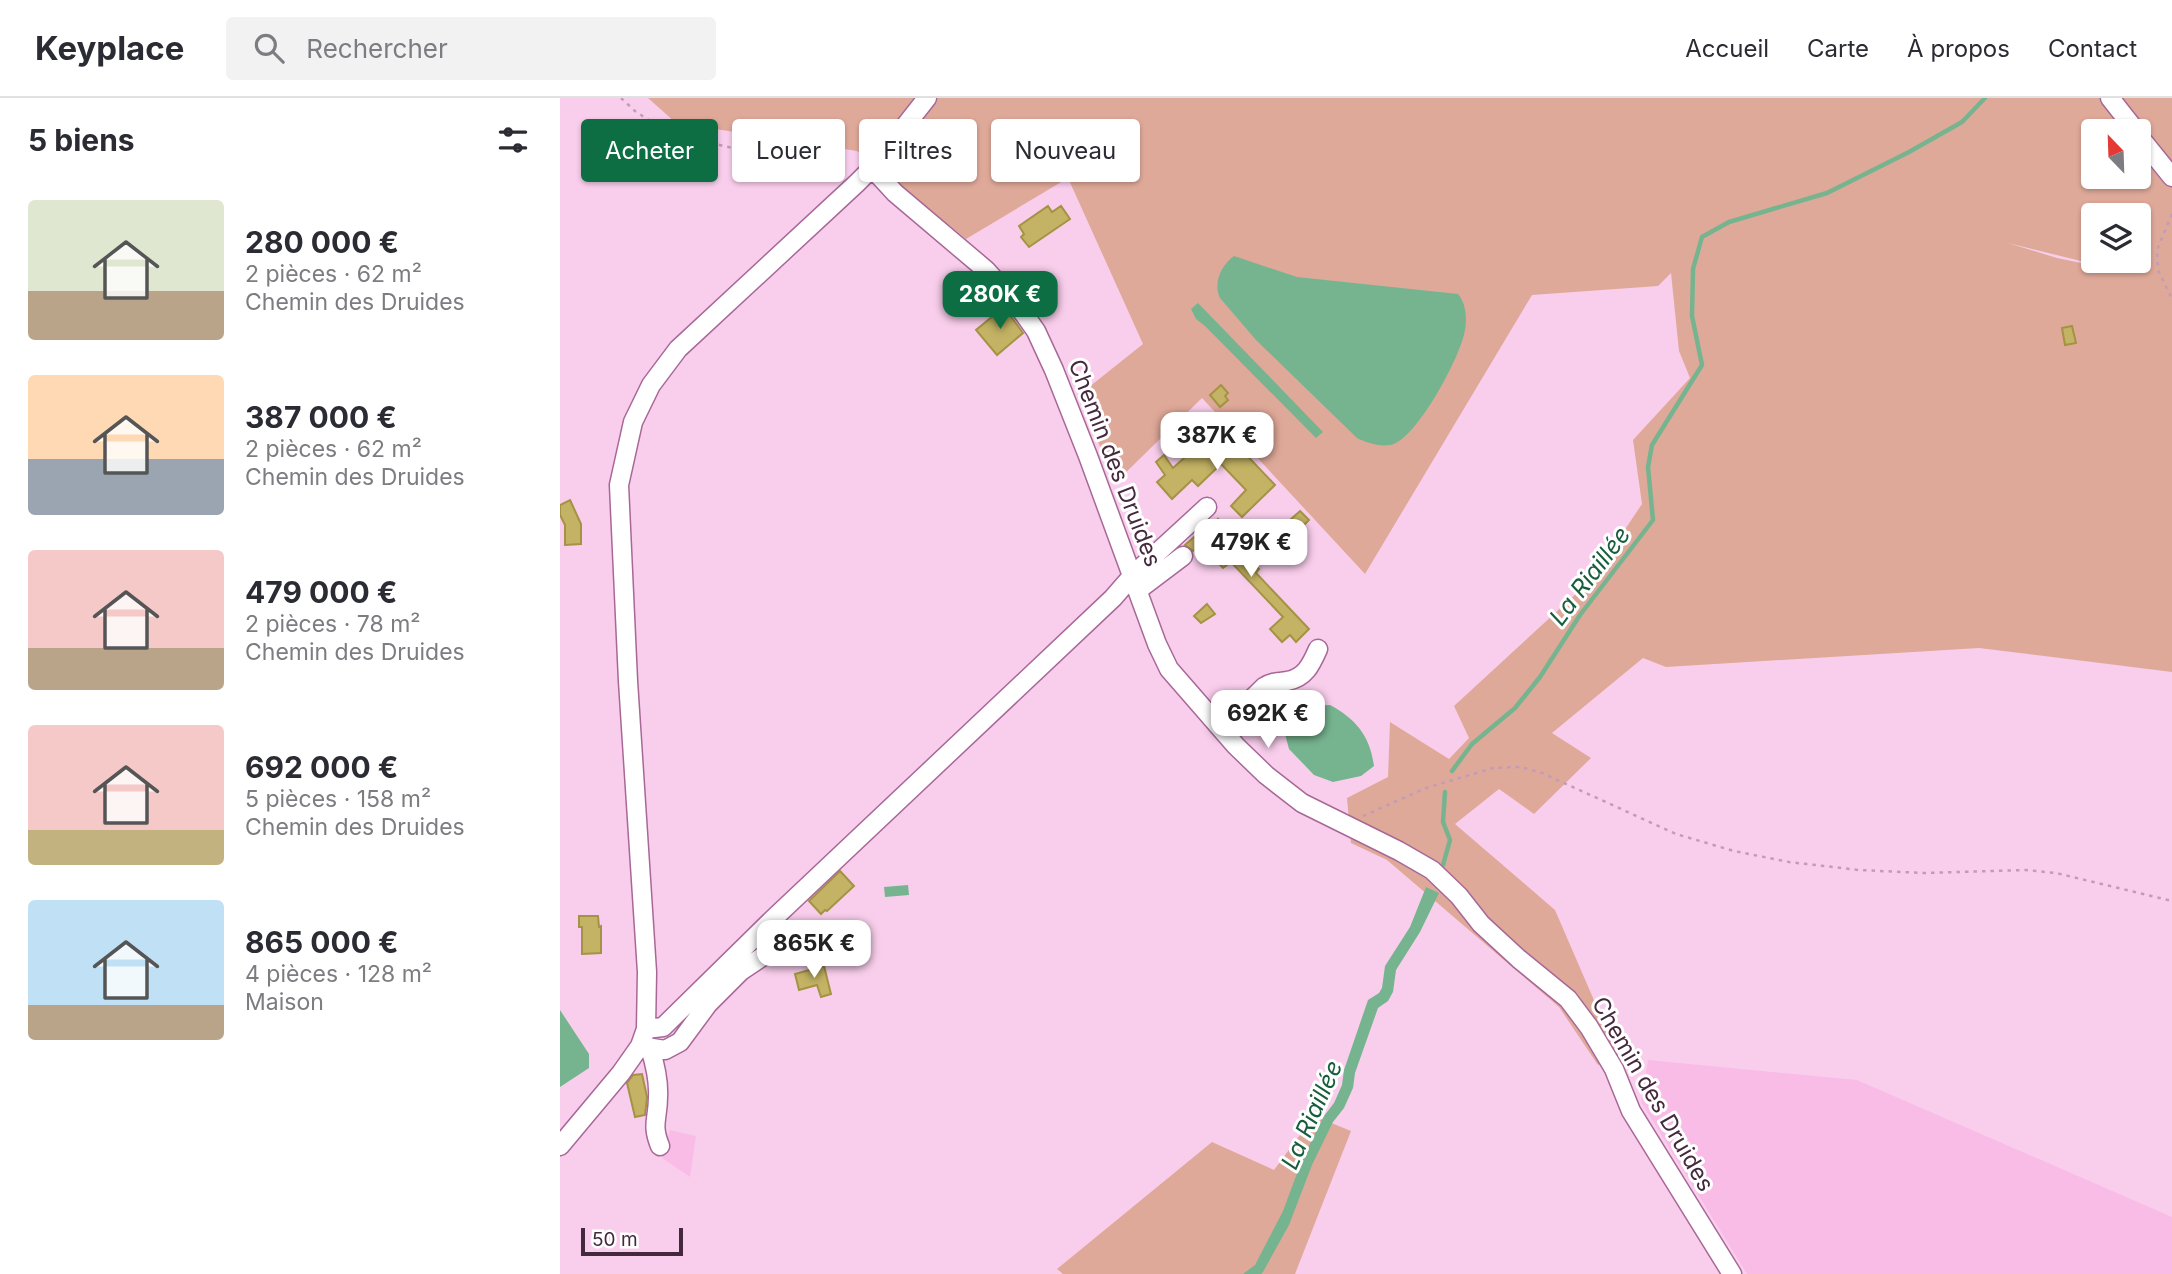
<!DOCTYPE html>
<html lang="fr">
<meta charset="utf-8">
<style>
body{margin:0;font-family:Inter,sans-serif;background:#f2f2f3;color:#2b2b33;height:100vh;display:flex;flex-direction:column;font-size:26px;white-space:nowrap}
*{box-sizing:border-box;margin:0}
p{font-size:23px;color:#7c7c81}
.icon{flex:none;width:38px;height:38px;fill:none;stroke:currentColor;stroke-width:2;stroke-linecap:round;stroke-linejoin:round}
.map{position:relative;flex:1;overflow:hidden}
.side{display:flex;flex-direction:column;background:#fff;width:560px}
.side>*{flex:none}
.top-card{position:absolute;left:21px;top:21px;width:665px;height:63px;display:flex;gap:14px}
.needle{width:46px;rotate:337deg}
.controls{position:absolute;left:1521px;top:21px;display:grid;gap:14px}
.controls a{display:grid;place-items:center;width:70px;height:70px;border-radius:7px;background:#fff;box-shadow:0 2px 5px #0004;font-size:35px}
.scale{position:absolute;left:21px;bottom:18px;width:102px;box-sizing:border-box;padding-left:7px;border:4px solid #44293c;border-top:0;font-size:19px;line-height:24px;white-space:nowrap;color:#44293c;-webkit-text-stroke:5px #fefefe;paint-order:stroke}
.price{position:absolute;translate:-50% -60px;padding:0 16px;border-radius:14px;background:#fff;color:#222;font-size:23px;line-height:46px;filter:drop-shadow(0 2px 4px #0008)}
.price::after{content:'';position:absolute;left:50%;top:42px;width:21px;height:16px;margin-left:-10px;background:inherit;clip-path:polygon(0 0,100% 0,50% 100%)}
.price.current{background:#0d6e44;color:#fff}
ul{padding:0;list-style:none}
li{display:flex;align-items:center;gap:21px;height:175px;padding:0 28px}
li span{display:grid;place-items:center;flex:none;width:196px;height:140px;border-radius:7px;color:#555}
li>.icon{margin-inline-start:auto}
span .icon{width:84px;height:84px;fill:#fffc;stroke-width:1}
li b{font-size:30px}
h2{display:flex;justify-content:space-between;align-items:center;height:84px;padding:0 28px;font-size:30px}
.tag{padding:0 24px;border-radius:7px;background:#fff;box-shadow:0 2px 5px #0004;font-size:24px;line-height:63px}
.tag.current{background:#0d6e44;color:#fff}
header{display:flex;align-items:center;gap:42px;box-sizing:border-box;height:98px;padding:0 35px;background:#fff;border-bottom:2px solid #e1e1e2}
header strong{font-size:33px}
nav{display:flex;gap:38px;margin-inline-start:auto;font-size:24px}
.search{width:490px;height:63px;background:#f2f2f3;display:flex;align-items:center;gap:18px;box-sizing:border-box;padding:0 24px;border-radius:7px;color:#7c7c81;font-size:26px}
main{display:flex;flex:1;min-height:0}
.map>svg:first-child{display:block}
.built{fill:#f9bce7}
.green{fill:#dfa999;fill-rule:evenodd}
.water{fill:#76b48f}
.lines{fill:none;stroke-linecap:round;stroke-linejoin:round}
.stream{stroke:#76b48f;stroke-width:4.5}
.building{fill:#c4b364;stroke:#a49344;stroke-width:2}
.minor-casing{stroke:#a86897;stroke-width:21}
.path{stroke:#c29cb7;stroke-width:2.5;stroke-dasharray:3.5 5;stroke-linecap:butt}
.minor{stroke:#fff;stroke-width:18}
.labels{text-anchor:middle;stroke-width:6;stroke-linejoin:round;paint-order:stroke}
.street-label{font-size:23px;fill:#44293c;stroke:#fefefe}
.water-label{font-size:24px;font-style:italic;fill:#165e3b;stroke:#fefefe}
</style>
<header>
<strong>Keyplace</strong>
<div class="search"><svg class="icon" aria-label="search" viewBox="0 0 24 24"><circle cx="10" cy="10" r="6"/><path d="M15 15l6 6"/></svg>Rechercher</div>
<nav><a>Accueil</a><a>Carte</a><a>À propos</a><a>Contact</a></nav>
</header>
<main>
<section class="side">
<h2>5 biens<svg class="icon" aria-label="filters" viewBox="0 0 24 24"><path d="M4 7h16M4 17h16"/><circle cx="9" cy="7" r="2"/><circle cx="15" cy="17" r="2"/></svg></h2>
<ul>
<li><span style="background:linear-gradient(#dfe7d0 65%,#b9a48a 0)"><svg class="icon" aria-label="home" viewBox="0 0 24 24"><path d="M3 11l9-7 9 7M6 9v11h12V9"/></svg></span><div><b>280 000 €</b><p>2 pièces · 62 m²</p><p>Chemin des Druides</p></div></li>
<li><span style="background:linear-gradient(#ffd9b3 60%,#9aa5b1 0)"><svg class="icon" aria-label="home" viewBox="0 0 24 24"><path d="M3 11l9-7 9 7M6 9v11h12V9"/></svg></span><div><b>387 000 €</b><p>2 pièces · 62 m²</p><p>Chemin des Druides</p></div></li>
<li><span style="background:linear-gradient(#f6c9c9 70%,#b9a48a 0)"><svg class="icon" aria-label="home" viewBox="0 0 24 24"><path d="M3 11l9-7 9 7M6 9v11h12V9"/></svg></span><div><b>479 000 €</b><p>2 pièces · 78 m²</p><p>Chemin des Druides</p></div></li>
<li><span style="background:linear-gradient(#f6c9c9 75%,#c2b280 0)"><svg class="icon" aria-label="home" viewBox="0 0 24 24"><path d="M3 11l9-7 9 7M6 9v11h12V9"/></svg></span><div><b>692 000 €</b><p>5 pièces · 158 m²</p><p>Chemin des Druides</p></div></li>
<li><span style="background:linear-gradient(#bfe0f5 75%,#b9a48a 0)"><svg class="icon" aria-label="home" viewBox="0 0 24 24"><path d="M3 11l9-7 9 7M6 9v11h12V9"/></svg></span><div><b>865 000 €</b><p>4 pièces · 128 m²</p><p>Maison</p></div></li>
</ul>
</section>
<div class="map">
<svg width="1612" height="1176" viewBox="0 0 1612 1176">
<rect width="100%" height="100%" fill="#f9ceec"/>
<path class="built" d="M1088 962 1297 982 1612 1119V1176H1187L1081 1004Z
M110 1032 136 1038 130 1079 102 1060Z"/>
<path class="green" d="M88 0H1612V574L1419 550 1106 569 1083 560 992 635 1031 660 974 716 939 691 895 726 995 812 1059 960 1038 967 999 909 827 762 791 745 787 700 828 679 830 624 889 661 909 640 894 608 1031 482 1082 406 1073 342 1130 280 1119 253 1111 175 1098 188 972 197 805 476 642 300 555 385 519 297 583 246 508 80 406 141 297 53 116 25ZM1533 33H1578V79H1533ZM1533 117H1578V163H1533ZM1448 145 1549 170 1550 171 1497 160Z
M754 1018 791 1033 735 1176H503L497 1171 652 1044 714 1072Z"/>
<path class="water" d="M674 158 737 179 898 196C906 205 907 220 905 232 901 258 859 336 834 346 822 350 807 345 797 340L696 242 660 200C653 185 661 167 674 158Z
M638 205 763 334 756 340 752 336 645 228 636 221 631 211Z
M770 607C796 621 810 638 814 668L801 678 773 684 754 677 729 651 725 636C740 612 741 608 770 607Z
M348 787 349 797 325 799 324 789Z
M866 789 879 795 860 834 836 872 833 894 828 903 818 910 795 975 793 990 784 1010 773 1024 752 1067 729 1127 703 1174 701 1176H683L695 1167 723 1113 742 1062 764 1018 774 1005 782 987 784 972 808 902 819 895 822 890 825 868 850 829Z
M0 912 29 956V970L0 989Z"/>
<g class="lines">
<path class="stream" d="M892 673 912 646 955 610 980 579 1020 517 1093 422 1088 369 1092 347 1142 267 1132 218 1133 171 1142 139 1169 124 1267 95 1349 54 1402 24 1425 0
M883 767 890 742 883 724 885 694"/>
</g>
<path class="building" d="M488 108 492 114 501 108 510 121 469 149 461 139 464 136 459 128Z
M444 209 463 235 437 257 416 232Z
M1512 228 1516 245 1505 247 1502 230Z
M661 287 668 295 665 298 668 302 660 309 650 297Z
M659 337 674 351 678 348 715 387 682 419 671 408 686 392 661 366 638 388 632 382 612 401 597 384 605 377 596 364 604 357 613 370 645 341 649 346Z
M10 402 21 426V446L5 447V427L0 417V407Z
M740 413 749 422 740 431 731 421Z
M658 421 668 432 663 438 680 456 682 454 699 471 696 475 749 531 736 544 730 537 722 544 710 531 723 519 671 464 663 470 636 441Z
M634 439 641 446 633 453 625 447Z
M647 506 655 516 641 525 634 518Z
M280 773 294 788 267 813 265 812 261 816 249 803Z
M19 818H38L39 829 41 828V855L22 856V829H19Z
M264 868 271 896 261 899 257 887 239 892 235 876Z
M82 976 87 999 85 1017 75 1019 67 985 73 977Z"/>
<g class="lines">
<g class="minor-casing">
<path id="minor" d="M1550 0 1576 33
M1578 37 1612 79
M312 70 335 95 426 172 459 209 476 233 494 272 528 358 597 546 609 571 676 648 706 677 742 705 839 753 872 772 899 798 921 826 959 861 1008 901 1029 929 1054 971 1071 1013 1172 1176
M578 492 623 458
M661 631 704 589C712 584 718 584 727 583 745 580 751 567 758 551
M86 931 103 929 213 821 553 500 573 477 647 409
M80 948 105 952 120 944 148 906 181 873 211 853 264 836
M90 950C95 966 99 982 98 999 98 1021 91 1026 100 1048
M0 1048 61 975 80 948 86 931 87 874 68 583 59 387 73 324 91 287 118 251 297 85 312 70 367 0"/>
</g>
<path class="path" d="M61 0 75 13 99 29 163 48 268 69 283 77
M1612 116 1597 152 1598 172 1612 201
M803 718 866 690 933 670 961 669 982 675 1116 736 1174 753 1229 764 1299 772 1364 775 1465 772 1496 775 1612 803"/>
<use href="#minor" class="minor"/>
</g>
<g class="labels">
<g class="street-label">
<text transform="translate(555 365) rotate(69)" y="8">Chemin des Druides</text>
<text transform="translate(1093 996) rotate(60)" y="8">Chemin des Druides</text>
</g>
<g class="water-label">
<text transform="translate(1030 478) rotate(-53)" y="8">La Riaillée</text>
<text transform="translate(752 1017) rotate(-66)" y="8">La Riaillée</text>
</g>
</g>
</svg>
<div class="controls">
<a><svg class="needle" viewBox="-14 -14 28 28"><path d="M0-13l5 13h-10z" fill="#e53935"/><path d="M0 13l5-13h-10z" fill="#7c7c81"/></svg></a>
<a><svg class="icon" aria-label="layers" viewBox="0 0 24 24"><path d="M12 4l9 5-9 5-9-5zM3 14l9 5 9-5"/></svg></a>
</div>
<div class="scale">50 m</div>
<b class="price current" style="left:440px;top:233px">280K €</b>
<b class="price" style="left:657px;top:374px">387K €</b>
<b class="price" style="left:691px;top:481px">479K €</b>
<b class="price" style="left:708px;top:652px">692K €</b>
<b class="price" style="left:254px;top:882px">865K €</b>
<div class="top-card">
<a class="tag current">Acheter</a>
<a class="tag">Louer</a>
<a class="tag">Filtres</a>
<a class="tag">Nouveau</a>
</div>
</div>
</main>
